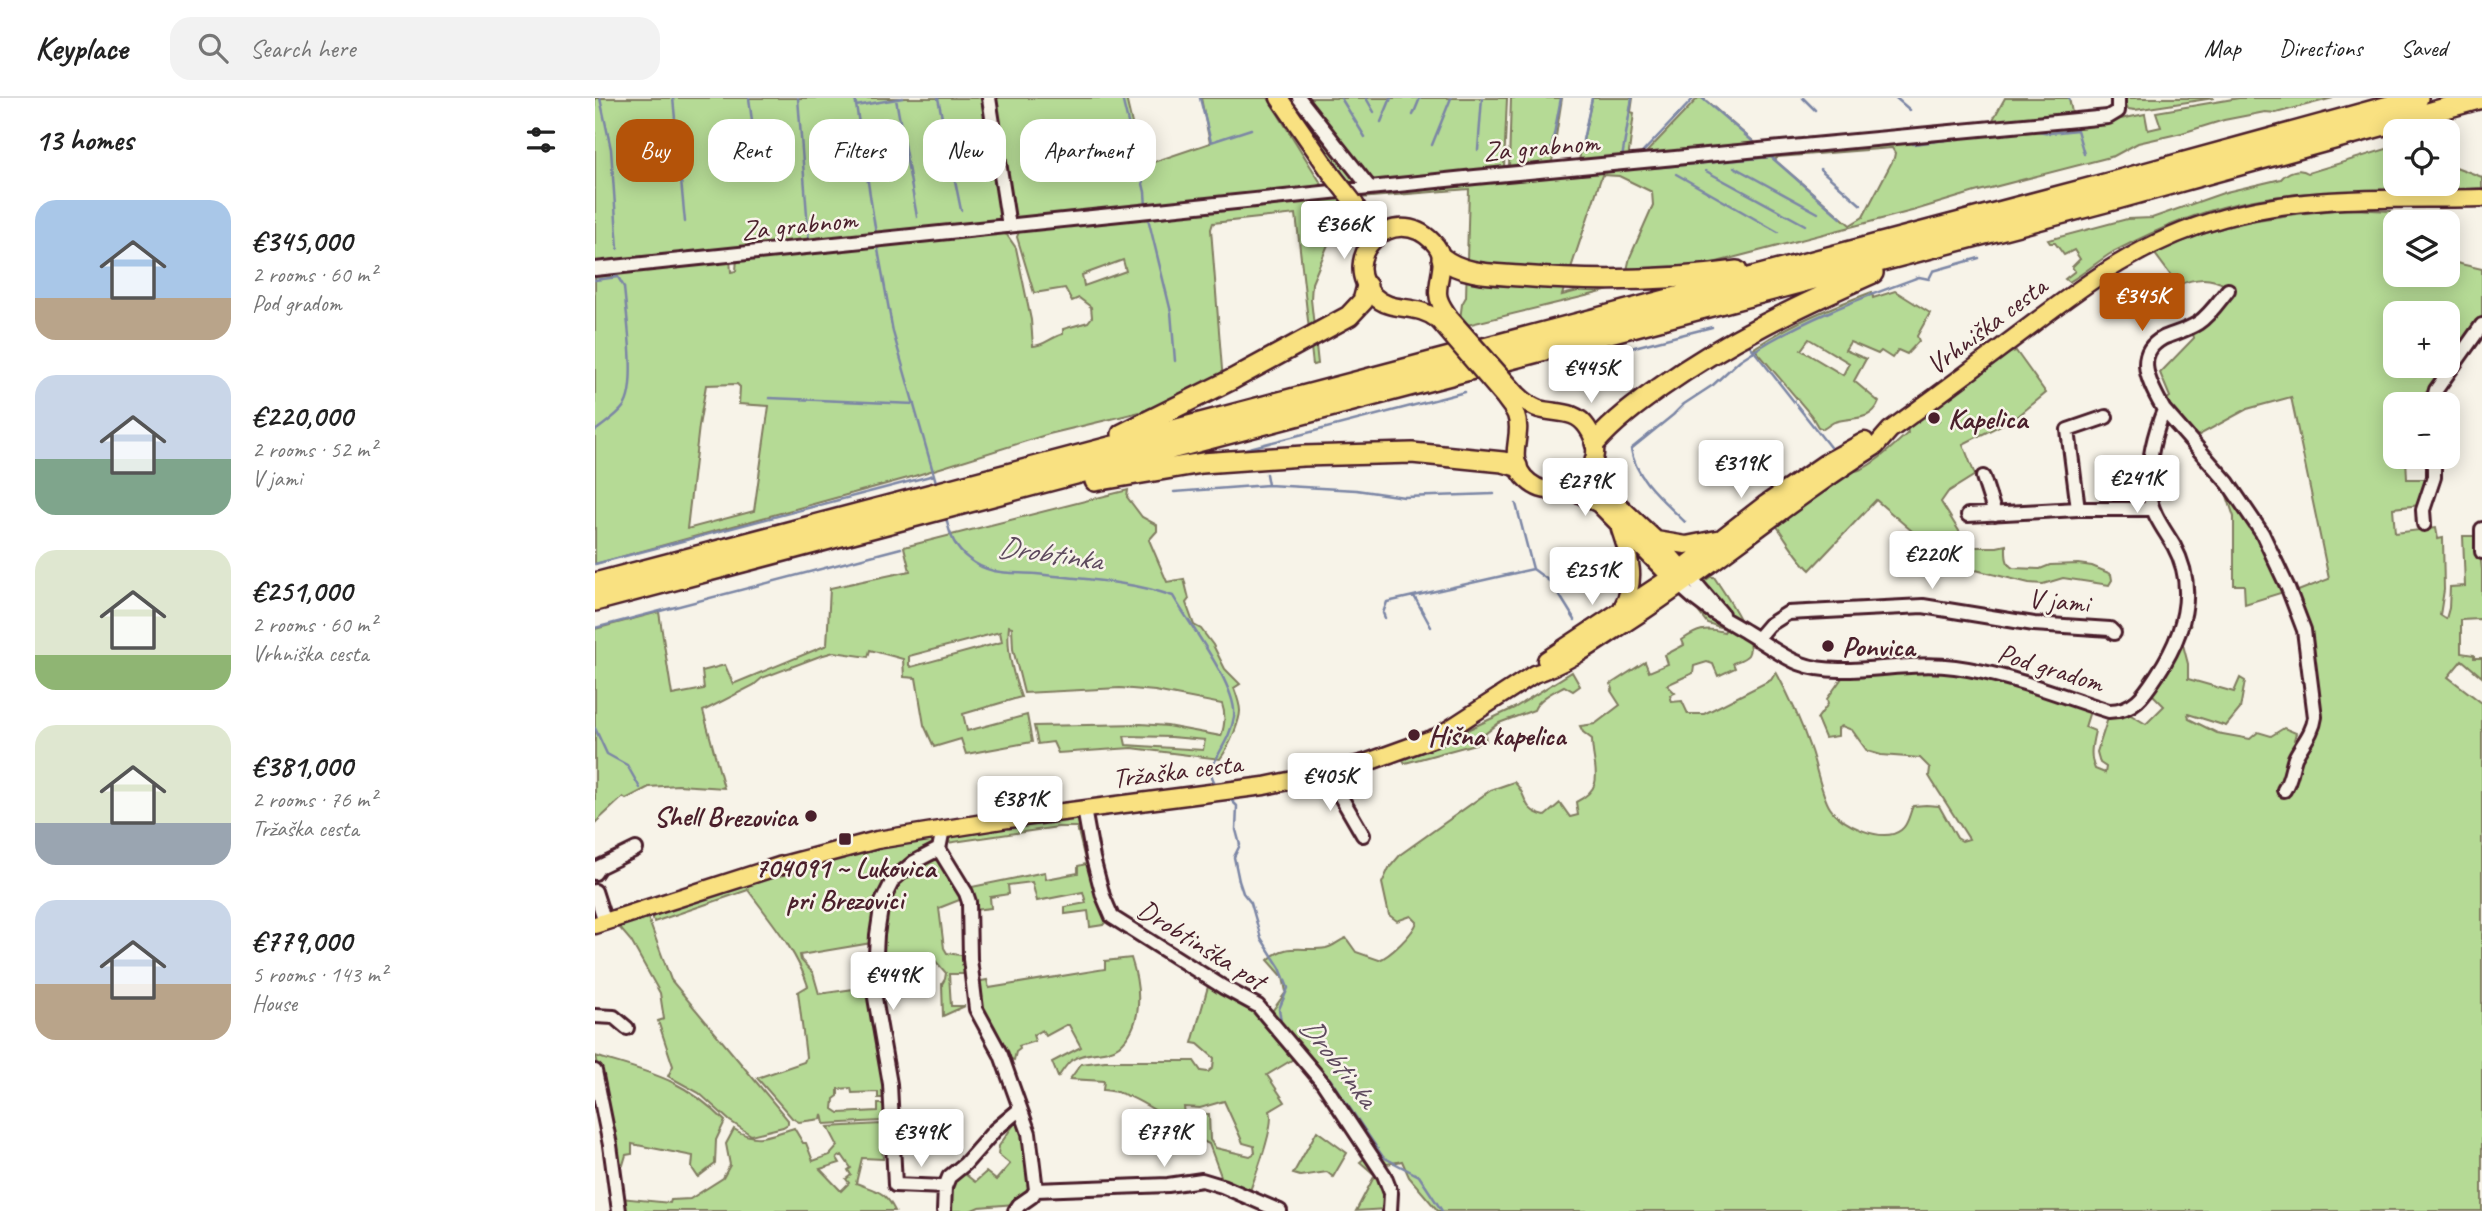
<!DOCTYPE html>
<meta charset="utf-8">
<style>
body{margin:0;font-family:Caveat,sans-serif;background:#f2f2f2;color:#222;height:100vh;display:flex;flex-direction:column;font-size:26px;white-space:nowrap}
*{box-sizing:border-box;margin:0}
p{font-size:23px;color:#767676}
.icon{flex:none;width:38px;height:38px;fill:none;stroke:currentColor;stroke-width:2;stroke-linecap:round;stroke-linejoin:round}
.map{position:relative;flex:1;overflow:hidden}
.side{display:flex;flex-direction:column;background:#fff;width:595px}
.side>*{flex:none}
.guide{position:absolute;left:21px;top:21px;width:665px;height:63px;display:flex;gap:14px}
.fabs{position:absolute;left:1788px;top:21px;display:grid;gap:14px}
.fabs a{display:grid;place-items:center;width:77px;height:77px;border-radius:14px;background:#fff;box-shadow:0 4px 18px #0003;font-size:35px}
.price{position:absolute;translate:-50% -60px;padding:0 16px;border-radius:7px;background:#fff;color:#222;font-size:23px;line-height:46px;filter:drop-shadow(0 2px 4px #0008)}
.price::after{content:'';position:absolute;left:50%;top:42px;width:21px;height:16px;margin-left:-10px;background:inherit;clip-path:polygon(0 0,100% 0,50% 100%)}
.price.on{background:#b45309;color:#fff}
ul{padding:0;list-style:none}
li{display:flex;align-items:center;gap:21px;height:175px;padding:0 35px}
li span{display:grid;place-items:center;flex:none;width:196px;height:140px;border-radius:21px;color:#555}
li>.icon{margin-inline-start:auto}
span .icon{width:84px;height:84px;fill:#fffc;stroke-width:1}
li b{font-size:30px}
h2{display:flex;justify-content:space-between;align-items:center;height:84px;padding:0 35px;font-size:30px}
.pill{padding:0 24px;border-radius:21px;background:#fff;box-shadow:0 4px 18px #0003;font-size:24px;line-height:63px}
.pill.on{background:#b45309;color:#fff}
header{display:flex;align-items:center;gap:42px;box-sizing:border-box;height:98px;padding:0 35px;background:#fff;border-bottom:2px solid #e0e0e0}
header strong{font-size:33px}
nav{display:flex;gap:38px;margin-inline-start:auto;font-size:24px}
.search{width:490px;height:63px;background:#f2f2f2;display:flex;align-items:center;gap:18px;box-sizing:border-box;padding:0 24px;border-radius:21px;color:#767676;font-size:26px}
main{display:flex;flex:1;min-height:0}
.map>svg:first-child{display:block}
.green{fill:#b5da95;stroke:#807c60;stroke-width:2;fill-rule:evenodd}
.lines{fill:none;stroke-linecap:round;stroke-linejoin:round}
.stream{stroke:#7b86a5;stroke-width:2.5}
.minor-casing{stroke:#4a1f2b;stroke-width:18}
.major-casing{stroke:#4a1f2b;stroke-width:21}
.highway-casing{stroke:#4a1f2b;stroke-width:24}
.minor{stroke:#f7f3e8;stroke-width:12}
.major{stroke:#f9e181;stroke-width:16}
.highway{stroke:#f9e181;stroke-width:19}
.major-bridge-casing{stroke:#4a1f2b;stroke-width:21;stroke-linecap:butt}
.major-bridge{stroke:#f9e181;stroke-width:16}
.poi-dot{fill:#4a1f2b;stroke:#f7f3e8;stroke-width:2.5}
.labels{text-anchor:middle;stroke-width:5;stroke-linejoin:round;paint-order:stroke}
.street-label{font-size:28px;fill:#4a1f2b;stroke:#f7f3e8}
.poi-label{font-size:28px;font-weight:bold;fill:#4a1f2b;stroke:#f7f3e8;text-anchor:start}
.water-label{font-size:30px;font-style:italic;fill:#5e4a5e;stroke:#f7f3e8}
</style>
<header>
<strong>Keyplace</strong>
<div class="search"><svg class="icon" aria-label="search" viewBox="0 0 24 24"><circle cx="10" cy="10" r="6"/><path d="M15 15l6 6"/></svg>Search here</div>
<nav><a>Map</a><a>Directions</a><a>Saved</a></nav>
</header>
<main>
<section class="side">
<h2>13 homes<svg class="icon" aria-label="filters" viewBox="0 0 24 24"><path d="M4 7h16M4 17h16"/><circle cx="9" cy="7" r="2"/><circle cx="15" cy="17" r="2"/></svg></h2>
<ul>
<li><span style="background:linear-gradient(#a9c7e8 70%,#b9a48a 0)"><svg class="icon" aria-label="home" viewBox="0 0 24 24"><path d="M3 11l9-7 9 7M6 9v11h12V9"/></svg></span><div><b>€345,000</b><p>2 rooms · 60 m²</p><p>Pod gradom</p></div></li>
<li><span style="background:linear-gradient(#c9d6e8 60%,#7fa58c 0)"><svg class="icon" aria-label="home" viewBox="0 0 24 24"><path d="M3 11l9-7 9 7M6 9v11h12V9"/></svg></span><div><b>€220,000</b><p>2 rooms · 52 m²</p><p>V jami</p></div></li>
<li><span style="background:linear-gradient(#dfe7d0 75%,#8fb573 0)"><svg class="icon" aria-label="home" viewBox="0 0 24 24"><path d="M3 11l9-7 9 7M6 9v11h12V9"/></svg></span><div><b>€251,000</b><p>2 rooms · 60 m²</p><p>Vrhniška cesta</p></div></li>
<li><span style="background:linear-gradient(#dfe7d0 70%,#9aa5b1 0)"><svg class="icon" aria-label="home" viewBox="0 0 24 24"><path d="M3 11l9-7 9 7M6 9v11h12V9"/></svg></span><div><b>€381,000</b><p>2 rooms · 76 m²</p><p>Tržaška cesta</p></div></li>
<li><span style="background:linear-gradient(#c9d6e8 60%,#b9a48a 0)"><svg class="icon" aria-label="home" viewBox="0 0 24 24"><path d="M3 11l9-7 9 7M6 9v11h12V9"/></svg></span><div><b>€779,000</b><p>5 rooms · 143 m²</p><p>House</p></div></li>
</ul>
</section>
<div class="map">
<svg width="1887" height="1113" viewBox="0 0 1887 1113">
<rect width="100%" height="100%" fill="#f7f3e8"/>
<filter id="ink" filterUnits="userSpaceOnUse"><feTurbulence type="fractalNoise" baseFrequency=".0143" numOctaves="2"/><feDisplacementMap in="SourceGraphic" scale="14" xChannelSelector="R" yChannelSelector="G"/><feConvolveMatrix kernelMatrix="1 2 1 2 8 2 1 2 1" color-interpolation-filters="sRGB"/></filter>
<g filter="url(#ink)">
<path class="green" d="M0 0H392L408 114 406 121 401 127 0 167Z
M398 0H531L546 64 550 67 615 45 606 0H673L729 90 423 122 417 118Z
M677 0H912L909 69 904 74 737 90Z
M916 0H967L956 70 917 73 914 69Z
M997 0H1038L1036 14 1039 15 1033 62 983 67Z
M1103 0H1108L1165 49 1046 60Z
M1410 0H1474L1478 19 1396 25Z
M1529 0H1619L1540 12 1533 11Z
M1644 0H1738L1681 15 1670 14 1629 22 1587 35 1543 45 1519 58 1380 94 1317 113 1003 195 864 229 867 206 871 199 874 91 752 101 717 185 716 201 723 266 718 267 701 116 618 125 616 131 628 284 545 314 454 336 313 380 0 466V174L135 161 136 174 141 173 142 160 402 133 412 137 421 150 436 222 438 248C449 248 456 239 468 236V231L493 224 497 219 496 209 484 200 477 203 470 190 439 195 422 139 425 131 1516 23 1550 16 1553 32 1566 29 1561 14ZM1297 50 1300 55 1299 60 1268 119 1255 127 1180 62 1183 59ZM1007 77 1024 78 1057 94 1058 107 1035 159 1030 181 967 197ZM528 162 531 173 489 188 487 177ZM142 286 145 289 144 306 174 308 159 413 92 431 104 328 111 287Z
M1801 48V86H1853V66L1887 79V90C1788 97 1686 83 1591 121 1567 130 1541 142 1518 154 1503 163 1490 175 1474 184L1470 181 1480 173 1477 169 1485 161 1479 152 1469 157 1460 145H1455L1453 142 1532 121 1557 120 1631 94 1686 81C1692 74 1704 69 1713 75Z
M1755 111 1796 113 1797 129 1801 130V177H1853V163L1887 171V219C1884 223 1879 227 1876 231 1858 259 1839 306 1801 306V359H1811L1812 381H1836L1826 407 1798 410 1800 435 1841 430 1843 441 1848 440 1849 492 1845 517 1851 521 1854 510 1855 489 1870 488 1868 438H1883L1887 472V524L1885 521 1866 522V555L1879 557V560H1887V579L1867 562 1853 579 1887 605V1113H843L814 1079 807 1063 788 1067 675 916 691 894 688 879 673 862C691 844 708 854 731 850 739 848 743 843 751 840L761 854 784 862C795 858 818 836 822 824L816 818 802 823 794 817 787 785 794 770 806 756 896 692 919 684C934 697 925 712 950 718L965 705 975 719 983 717 981 704C1013 688 997 670 997 641L988 634 985 628 1000 626 1025 607 1016 593 1018 591 1016 586 1050 564 1054 574 1073 566 1070 557 1089 547 1087 542C1103 531 1111 529 1129 534L1131 531 1112 525 1091 498 1115 479H1119C1128 493 1163 542 1153 557 1150 561 1143 563 1138 565L1140 570 1123 578 1118 566 1112 564 1099 568 1098 575 1072 587 1080 595 1075 597 1077 604 1087 603 1093 616H1109L1176 582 1181 574C1195 599 1207 626 1216 653 1221 668 1227 698 1235 710 1246 727 1288 746 1306 732 1314 726 1314 716 1318 708L1331 707 1344 708 1362 740 1367 743 1374 741 1337 683 1334 678 1335 670 1325 660 1286 657 1272 653 1257 632 1247 628 1243 630V638L1230 640 1222 621 1233 606 1232 601 1247 580 1255 576 1321 571 1383 576 1496 610 1490 629 1500 633C1497 646 1494 658 1500 671L1510 675 1511 669 1505 665 1502 654 1514 617 1534 616 1551 626 1569 608 1555 594 1587 530 1595 528 1587 543 1593 566V581L1639 594 1645 580 1650 583 1645 611 1631 628 1593 616 1594 621 1622 635 1655 641 1663 634 1676 638 1689 630 1701 635 1699 642 1705 648 1698 673 1720 631 1698 495 1734 481 1696 299 1652 311 1597 341 1568 304 1575 299 1565 275 1599 240 1597 231 1631 188C1615 178 1600 180 1583 187L1560 156C1623 124 1686 116 1755 111ZM1801 215H1853V268H1801Z
M1300 193 1335 215 1322 238 1324 243 1312 256 1303 252 1297 260 1286 253 1283 256 1255 244 1250 252 1271 261 1259 283 1284 304C1277 323 1259 319 1243 323 1236 324 1234 328 1228 331L1223 329 1216 317 1159 250C1196 225 1236 209 1277 194L1278 200ZM1214 241 1254 265 1248 277 1206 252Z
M1421 253 1451 295 1422 319 1368 346 1380 377 1353 394 1346 404 1374 449H1402L1411 447C1411 455 1410 466 1418 470L1445 471 1455 467 1483 466 1497 468 1516 476 1517 482 1514 487 1468 480 1448 486 1434 485 1360 467 1347 459 1281 402 1215 472C1202 460 1192 442 1181 427L1256 370 1259 373C1272 374 1301 345 1313 335L1312 329 1330 316 1339 326 1344 322 1338 312 1414 255Z
M1634 390 1692 493 1650 506 1649 487H1639V419L1630 392Z
M533 392 532 399 547 419 562 427V433L554 442 572 484 589 481 594 501 591 505 599 527 606 531 618 547 630 571 645 586 639 590C647 612 647 614 639 635 635 645 632 652 625 661L537 650 463 655 458 644 443 646 439 628 546 626 572 628 626 638C630 627 631 617 627 606L560 593 525 590 429 595 418 551 417 529 414 528C411 552 418 577 426 599L368 616 372 633 432 617 437 644 371 656 366 641 339 649 329 627 321 580 309 579 308 561 275 552 273 559 239 554 225 558 167 580 159 587 108 613 129 690 83 687 54 689 31 701 28 699 0 725V531L64 514 77 597 109 591 107 573 130 567 138 586 232 547 235 490 315 473 309 449ZM405 534 407 544 316 569 314 567V558ZM529 638 576 639 610 642 608 652 531 647Z
M977 574 985 588 978 593 969 588C958 594 943 601 939 612L904 625 890 636 891 643 810 665 808 662 919 610Z
M481 719 485 722 513 821 508 827 495 829 493 813 470 816V809L491 805 488 794 442 803 437 784 413 787 414 796 395 799 396 810 379 812 372 790 450 774 451 781 483 775V768L491 766 482 729H463L352 745 356 737Z
M339 739 341 743 332 752 306 768 276 845 205 857 206 862 218 875 224 896 273 889 290 1000H283V994L257 995 256 990 243 991V998L239 1001 238 1011 244 1015 283 1013V1006H291V1019L286 1023 229 1026 227 1016 226 1021 204 1024 197 1020 162 980 209 964 211 959 203 894 213 888C202 853 175 822 153 792L59 824 57 818 59 815C151 785 243 757 339 739Z
M339 758 344 760 367 801 344 810 349 850 352 855 372 858 373 876H354L356 908H370L348 918 347 886 350 881 351 875 338 860C323 861 320 868 320 883L284 887C282 858 285 808 302 783 310 772 327 765 339 758Z
M48 818 53 820 76 882 193 1022V1026L188 1029 156 1037 135 1023 104 995 73 978 78 968 63 923 69 921 65 895 36 843 23 828Z
M536 860C545 887 550 926 524 948 511 958 491 952 477 962 471 966 468 973 463 979L457 964 486 949 474 927H471L451 938 447 932 438 937 440 943 424 948 425 951 421 954 419 962 413 960 388 916 381 884 392 882 394 890 510 871V863Z
M614 885 662 911 700 960 672 977 690 1004 675 1013C681 1027 659 1082 653 1098L629 1086 614 1046 575 1027 573 1020C552 1008 532 993 508 992L509 983 475 981 486 966 510 963H599L606 973 613 974 618 970 619 960 603 946 597 945ZM629 1003 648 1045 659 1048 660 1055 655 1058 621 1050 615 1042 614 1016H590L589 1009 605 1010Z
M0 958C56 975 87 980 130 1023L121 1042 120 1066 103 1079 97 1070 98 1058 37 1046V1056L31 1057 28 1067 22 1063Z
M422 1022H424L429 1033 435 1092 420 1106 384 1109 375 1113H351L354 1089 366 1073 380 1084 391 1074 401 1082 415 1066 403 1056 404 1048Z
M286 1026 288 1061 267 1060 261 1085C280 1093 290 1092 300 1113H27L26 1100 75 1105 76 1102 95 1101 128 1080 135 1067 131 1046 139 1031C161 1046 175 1037 199 1030L208 1045H211L218 1063 235 1057 243 1048 233 1029ZM247 1057 256 1070 253 1072 256 1077 251 1081 254 1085 246 1093 225 1071 245 1065 242 1060Z
M722 1033 752 1055 738 1079 732 1074 705 1078 698 1076Z
M771 1059 784 1075 791 1111 761 1113 780 1077 765 1064Z"/>
<g class="lines">
<path class="stream" d="M5 0 16 51 23 151
M78 0 90 124
M154 0 159 38
M203 0 214 143
M260 0 281 136
M343 0 366 112
M527 0 550 94 551 109
M605 0 616 44 656 31
M746 0 770 39
M771 0 779 14
M1107 0 1162 47
M1208 0 1220 12
M1301 0 1315 12
M1474 0V1
M301 1 322 119
M261 8 308 0
M818 17 825 0
M786 24 796 0
M1437 32 1455 35 1482 32 1489 56
M1317 41 1318 46 1417 34
M988 42 997 0
M837 47 856 0
M883 52 887 0
M956 52 966 0
M1047 55 1099 0
M1175 58 1246 120
M1027 60 1037 0
M1139 69 1223 115
M1055 70 1176 59
M1225 71 1266 107
M1111 73 1210 127
M1081 76 1183 134
M552 116 576 214 580 263
M282 146 298 234 341 384
M0 182 23 179 29 189C31 215 43 288 29 308 22 318 10 325 0 333
M1153 245 1159 253C1211 220 1267 200 1324 179L1334 181 1338 173 1384 160
M989 262 1117 229
M174 300 320 306
M643 353 870 294
M671 376 673 387 761 392 809 399 899 396
M579 394 673 387
M921 406 938 471 957 485 980 522
M351 420C355 437 360 451 374 461 395 478 416 474 441 476 486 481 535 483 578 498 594 526 643 589 639 619 636 639 622 656 615 674L620 686
M1090 424C1069 403 1041 382 1036 351L1078 317 1089 306 1118 287 1145 262 1159 253 1238 353
M0 466 339 377
M819 498 836 529
M790 520 788 515 792 504 938 471
M0 530 306 450
M0 630 12 656 32 667 45 690
M634 700 642 708 641 732 645 747 639 759 644 783 648 795 656 805 666 840 685 870 693 890 684 911 686 924 695 937 735 981 788 1059 824 1078 847 1113"/>
<g class="minor-casing">
<path id="minor" d="M394 0 414 128
M704 0 775 90
M0 171 880 79 1513 19 1523 13V0
M1837 306 1841 292 1887 227
M1569 312C1557 290 1536 257 1568 240 1580 235 1592 232 1603 225 1615 217 1624 203 1633 192
M1388 379 1400 416
M1483 411 1473 332 1511 319
M1373 417 1483 411H1557
M1829 426 1828 412 1839 379V359
M1887 431V454
M1097 481 1127 516
M1086 489C1108 510 1126 519 1151 534 1188 556 1202 573 1248 572 1285 572 1323 564 1360 569 1413 576 1463 597 1514 613 1539 613 1549 597 1562 577 1588 538 1603 492 1579 448 1569 431 1556 415 1554 395 1552 365 1558 339 1569 312L1633 385 1667 435 1693 490 1709 532 1720 619C1718 635 1707 646 1700 660 1696 672 1696 682 1689 692
M1162 541 1174 527 1193 515 1328 508 1439 526 1515 531 1519 535
M732 675 768 737
M489 711 498 760 508 798 517 819 628 889 663 908 728 985 789 1077 796 1095 795 1113
M348 731 344 751 371 795 374 804 375 861 381 911 406 957 434 1035 441 1092 437 1098 424 1107 420 1113
M344 751 319 764 298 782 287 804 282 837 279 894 295 986 300 1087 350 1089
M0 775 4 769 41 751
M0 793 10 824
M0 918 19 919 32 930
M0 973 15 1047 24 1113
M441 1092 573 1087 607 1082 627 1088 685 1113
M349 1113 350 1089 354 1079 370 1066 400 1032 425 1011"/>
</g>
<g class="major-casing">
<path id="major" d="M684 0 738 78
M760 106 776 144
M843 222C821 204 797 216 779 198 741 160 798 103 838 144 854 160 843 175 843 195 843 204 849 211 854 219
M909 299C913 305 919 311 921 317 929 338 911 357 929 379 962 416 1022 370 992 329 980 311 961 316 944 311 935 308 928 302 922 296
M998 365 1013 397 1061 442 1092 477
M973 390 1004 406 1084 487
M1025 431C1035 462 1043 480 1027 510
M1061 442 1091 447 1122 441
M951 562 1076 479 1169 407 1230 365 1270 343
M0 827 184 768 282 742 413 721 669 688 732 675 770 665 842 639 939 576C972 566 1003 543 1032 524 1117 469 1195 402 1281 348L1295 332C1341 299 1386 265 1431 231 1495 182 1549 142 1628 120 1711 96 1802 102 1887 100"/>
</g>
<g class="highway-casing">
<path id="highway" d="M847 160C868 177 899 176 925 178 997 184 1070 183 1142 173
M527 336 638 281 754 218 768 203 772 188
M1000 345C1019 323 1042 306 1066 289 1132 242 1204 208 1278 175
M500 383 607 365 708 358 817 355 908 364 922 368
M0 485 1517 84 1823 0
M0 503 1522 101 1887 0"/>
</g>
<use href="#minor" class="minor"/>
<use href="#major" class="major"/>
<use href="#highway" class="highway"/>
<g class="major-bridge-casing">
<path id="major-bridge" d="M738 78 760 106
M854 219 922 296
M843 222 909 299"/>
</g>
<use href="#major-bridge" class="major-bridge"/>
</g>
</g>
<g class="poi-dot">
<circle cx="1339" cy="320" r="7"/>
<circle cx="1233" cy="548" r="7"/>
<circle cx="819" cy="637" r="7"/>
<circle cx="216" cy="718" r="7"/>
<rect x="243" y="734" width="14" height="14" rx="3.5"/>
</g>
<g class="labels">
<g class="street-label">
<text transform="translate(946 48) rotate(-5)" y="10">Za grabnom</text>
<text transform="translate(204 126) rotate(-6)" y="10">Za grabnom</text>
<text transform="translate(1391 227) rotate(-37)" y="10">Vrhniška cesta</text>
<text transform="translate(1464 502) rotate(5)" y="10">V jami</text>
<text transform="translate(1456 569) rotate(17)" y="10">Pod gradom</text>
<text transform="translate(582 672) rotate(-7)" y="10">Tržaška cesta</text>
<text transform="translate(607 846) rotate(32)" y="10">Drobtinška pot</text>
</g>
<g class="poi-label">
<text x="1353" y="330">Kapelica</text>
<text x="1247" y="558">Ponvica</text>
<text x="833" y="647">Hišna kapelica</text>
<text x="202" y="728" text-anchor="end">Shell Brezovica</text>
<text x="250" y="779" text-anchor="middle">704091 ~ Lukovica<tspan x="250" dy="32">pri Brezovici</tspan></text>
</g>
<g class="water-label">
<text transform="translate(455 455) rotate(8)" y="10">Drobtinka</text>
<text transform="translate(744 964) rotate(52)" y="10">Drobtinka</text>
</g>
</g>
</svg>
<div class="fabs">
<a><svg class="icon" aria-label="locate" viewBox="0 0 24 24"><circle cx="12" cy="12" r="6"/><path d="M12 2v4M12 18v4M2 12h4M18 12h4"/></svg></a>
<a><svg class="icon" aria-label="layers" viewBox="0 0 24 24"><path d="M12 4l9 5-9 5-9-5zM3 14l9 5 9-5"/></svg></a>
<a>+</a>
<a>−</a>
</div>
<b class="price" style="left:749px;top:163px">€366K</b>
<b class="price on" style="left:1547px;top:235px">€345K</b>
<b class="price" style="left:996px;top:307px">€445K</b>
<b class="price" style="left:1146px;top:402px">€319K</b>
<b class="price" style="left:1542px;top:417px">€241K</b>
<b class="price" style="left:990px;top:420px">€279K</b>
<b class="price" style="left:1337px;top:493px">€220K</b>
<b class="price" style="left:997px;top:509px">€251K</b>
<b class="price" style="left:735px;top:715px">€405K</b>
<b class="price" style="left:425px;top:738px">€381K</b>
<b class="price" style="left:298px;top:914px">€449K</b>
<b class="price" style="left:326px;top:1071px">€349K</b>
<b class="price" style="left:569px;top:1071px">€779K</b>
<div class="guide">
<a class="pill on">Buy</a>
<a class="pill">Rent</a>
<a class="pill">Filters</a>
<a class="pill">New</a>
<a class="pill">Apartment</a>
</div>
</div>
</main>
